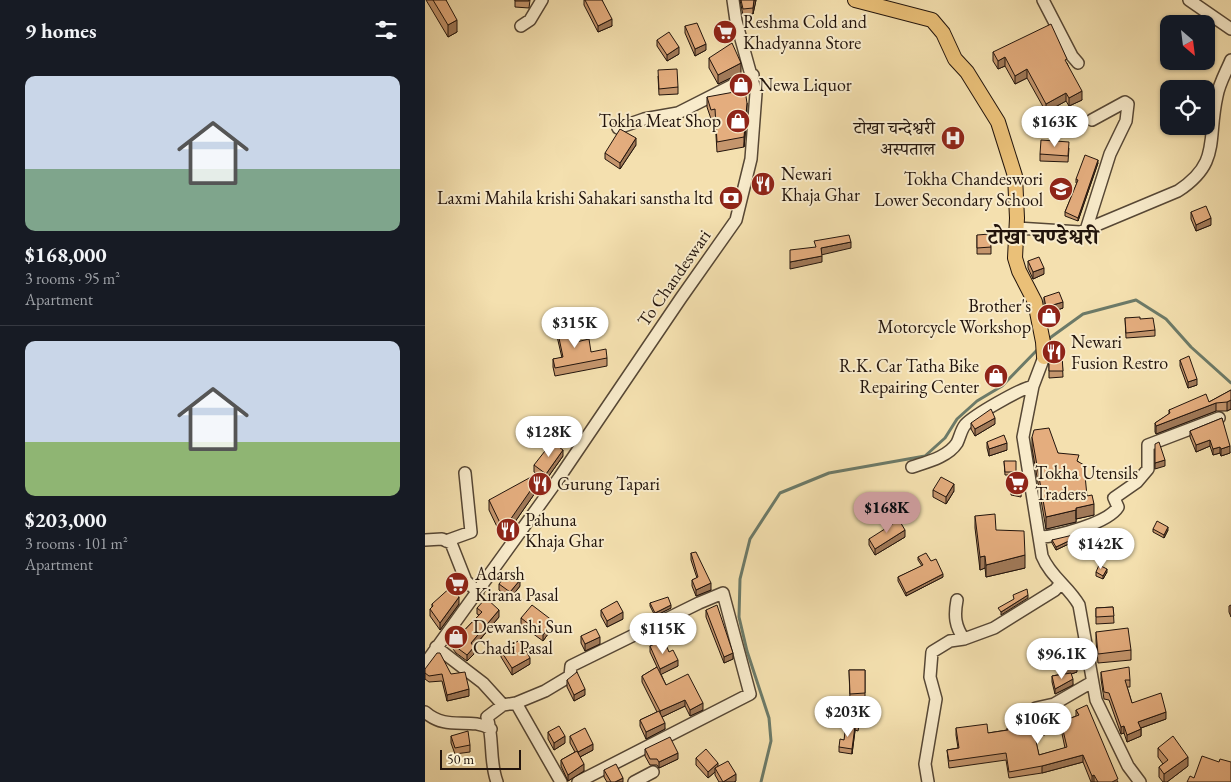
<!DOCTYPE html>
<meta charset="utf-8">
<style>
body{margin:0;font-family:"EB Garamond","Noto Serif Devanagari",serif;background:#20242c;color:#f1f3f6;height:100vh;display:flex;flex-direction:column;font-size:19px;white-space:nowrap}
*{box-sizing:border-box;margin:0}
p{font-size:16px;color:#9ea1a6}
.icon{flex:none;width:28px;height:28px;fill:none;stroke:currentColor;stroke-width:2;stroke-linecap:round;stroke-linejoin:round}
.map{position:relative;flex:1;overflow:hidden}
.panel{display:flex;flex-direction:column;background:#171b24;width:425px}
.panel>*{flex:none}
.needle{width:32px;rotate:152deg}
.buttons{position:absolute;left:735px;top:15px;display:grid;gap:10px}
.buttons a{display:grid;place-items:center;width:55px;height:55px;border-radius:10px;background:#171b24;box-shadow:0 1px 4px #0004;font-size:25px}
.scale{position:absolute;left:15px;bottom:12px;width:81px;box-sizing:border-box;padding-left:5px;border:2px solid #22140c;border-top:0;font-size:14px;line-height:18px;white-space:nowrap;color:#22140c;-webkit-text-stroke:4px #f8ebcb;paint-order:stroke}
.price{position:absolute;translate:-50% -42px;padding:0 11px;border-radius:18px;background:#fff;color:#222;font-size:16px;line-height:32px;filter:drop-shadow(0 1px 2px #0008)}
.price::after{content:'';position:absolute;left:50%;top:30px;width:15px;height:11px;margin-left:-8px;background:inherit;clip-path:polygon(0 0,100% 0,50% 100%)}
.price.current{background:#c59692;color:#111}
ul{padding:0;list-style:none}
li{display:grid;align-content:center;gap:10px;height:265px;padding:0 25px}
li+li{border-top:1px solid #363941}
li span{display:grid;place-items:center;height:155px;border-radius:10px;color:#555}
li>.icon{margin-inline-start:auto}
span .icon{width:90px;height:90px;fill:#fffc;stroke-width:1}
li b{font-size:21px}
h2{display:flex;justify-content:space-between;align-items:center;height:60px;padding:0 25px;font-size:21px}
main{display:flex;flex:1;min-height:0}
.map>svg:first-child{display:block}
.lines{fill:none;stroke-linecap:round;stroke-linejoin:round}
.stream{stroke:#6c7a68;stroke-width:3}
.minor-casing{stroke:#564735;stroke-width:14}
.major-casing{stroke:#22140c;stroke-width:16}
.minor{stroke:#f8ebcb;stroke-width:11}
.major{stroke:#eac078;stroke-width:14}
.wall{fill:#c4956c;stroke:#22140c}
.shaded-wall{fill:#a07958;stroke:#22140c}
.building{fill:#e4ad7e;stroke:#22140c}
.labels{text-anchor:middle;stroke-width:4;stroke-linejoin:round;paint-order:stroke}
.poi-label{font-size:18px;fill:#22140c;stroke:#f8ebcb;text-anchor:start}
.street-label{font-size:18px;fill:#22140c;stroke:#f8ebcb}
.district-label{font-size:22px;font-weight:bold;fill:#22140c;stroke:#f8ebcb}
</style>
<main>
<section class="panel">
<h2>9 homes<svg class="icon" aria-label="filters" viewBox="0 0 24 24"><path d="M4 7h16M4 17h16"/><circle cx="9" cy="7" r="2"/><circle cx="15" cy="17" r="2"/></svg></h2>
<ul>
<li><span style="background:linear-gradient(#c9d6e8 60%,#7fa58c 0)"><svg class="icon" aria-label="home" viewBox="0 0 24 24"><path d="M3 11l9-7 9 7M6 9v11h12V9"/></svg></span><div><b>$168,000</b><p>3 rooms · 95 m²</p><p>Apartment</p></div></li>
<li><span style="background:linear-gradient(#c9d6e8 65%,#8fb573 0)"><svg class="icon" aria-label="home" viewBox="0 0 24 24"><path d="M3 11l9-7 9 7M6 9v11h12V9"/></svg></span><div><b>$203,000</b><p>3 rooms · 101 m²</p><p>Apartment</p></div></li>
</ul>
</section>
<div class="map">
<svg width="806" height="782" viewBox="0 0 806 782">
<rect width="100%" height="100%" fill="#f4e0af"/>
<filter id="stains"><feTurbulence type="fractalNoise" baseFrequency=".004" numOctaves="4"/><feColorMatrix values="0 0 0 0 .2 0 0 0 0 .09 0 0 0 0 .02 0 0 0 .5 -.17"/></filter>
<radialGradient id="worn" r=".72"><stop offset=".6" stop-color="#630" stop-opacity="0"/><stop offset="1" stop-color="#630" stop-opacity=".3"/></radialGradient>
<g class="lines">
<path class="stream" d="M622 340 658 314 711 300 741 319 766 347 806 383
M336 782 346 741 344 718 322 651 314 617 315 579 325 539 355 493 404 473 500 456 520 438 532 419 552 401 577 386 614 348"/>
<g class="minor-casing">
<path id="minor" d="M618 0 647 56 653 63
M764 0 806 29
M96 26 105 20 117 0
M193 128 219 119 253 113 328 75
M592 228 655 232 753 191C796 163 782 140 792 96 794 84 801 72 806 60
M661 230 685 154 701 121 703 104 700 102 667 120
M619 357 608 386 598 437 617 556C625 576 644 587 654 605L671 700 703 766 715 782
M487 467C502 462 523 457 532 443 535 437 536 430 540 425 549 415 595 389 608 386
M614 537C632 537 683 523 693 507L689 498 712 482 723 469V445L794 418
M0 540 17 539 26 543 41 581 53 592
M21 541 46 532 40 473
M532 600C529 616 530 626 539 639
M11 647 58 683 78 705 91 703
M0 664 134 478 256 298 311 220 326 159 331 93 311 21 308 0
M0 712C23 732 44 716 66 729
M610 716 611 708 629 704 667 682
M72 782C64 761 69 739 62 717L78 705
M136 782 91 703 120 691 145 676 146 666 274 603 298 593 325 694 153 782
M209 782 228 772
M503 782 500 764 511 699 505 677 507 652 525 641 539 639 569 628 630 590 636 583"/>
</g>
<g class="major-casing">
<path id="major" d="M430 0 507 20 518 33 530 59 542 72 573 122 590 176 592 218 590 258 594 271 610 302 618 342 619 357"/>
</g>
<use href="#minor" class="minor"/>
<use href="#major" class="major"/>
</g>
<path class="wall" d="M1 0H21L32 32 23 37Z
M90 0H105L104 8 90 7Z
M159 0H177L187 26 173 32 159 5Z
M315 0H331L328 14 318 15Z
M260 26 281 50 270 56 260 33Z
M232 40 254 54 242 61 232 46Z
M568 52 642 63 657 100 644 106 641 101 621 112 602 78 590 84 580 66 573 69 568 61Z
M284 58 316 73 293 84 284 68Z
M233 76 253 87V94L234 95Z
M282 97 322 113 319 147 292 152 290 119H286L282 107Z
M211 145 195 169 180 159V153Z
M644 148 643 162 615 161V154Z
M673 163 653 221 640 216V212L652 183H651V179Z
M766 212 786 225 771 231 766 219Z
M552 235 566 247V254H552Z
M603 261 619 274 608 279 603 268Z
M619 297 638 308 621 314 619 303Z
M700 318 715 319 730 330V336L701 338Z
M131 324 147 343 166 352 182 358V366L130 376 128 367V359L137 358 131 332Z
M637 355 638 377 624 378V359Z
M755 360 772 385 763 388 755 366Z
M806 390V409L802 411H791L731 434 730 432V423L744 414V410L784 402Z
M797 418 805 453 796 456 795 453 788 455 785 446 771 452 765 437V431Z
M546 423 570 424 550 436 546 429Z
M607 437 633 453 654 462 662 496 669 515 651 519V522L621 529 607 448Z
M562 442 582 450 564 456 562 448Z
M138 456 121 480 109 472V465Z
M579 461 591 472V475H580Z
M597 487 596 497 586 495V492Z
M508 490 529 491 521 504 508 497Z
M110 493 85 529 76 535 64 510V500Z
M550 516 571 530 600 568 561 577 560 568 555 570 550 528Z
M728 529 743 530 739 538 728 532Z
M652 536 673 552 659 558 652 542Z
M480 537 450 555 444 545V539Z
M627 540 650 541 631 550 627 543Z
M266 553 286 590 271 596 267 586V580L272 578 266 560Z
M493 557 506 561 518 577 481 596 473 581V577L497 566 493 560Z
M671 572H682L678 579 671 576Z
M74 584 95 586 85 599 74 590Z
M225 603 246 608 230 616 225 606Z
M7 604H34L15 630 5 616V609L7 608Z
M806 605V617L804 612V606Z
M688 607 689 623 671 624V608Z
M52 608 74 617 49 647V654L42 661 31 653 28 649V642L54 615 52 614Z
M176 610 198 619 182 627 176 616Z
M281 610 308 659 299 663 281 617Z
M96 618 128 627 118 641 96 625Z
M671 632 706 650V660L673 663 671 641Z
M156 636 175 644 160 651 156 643Z
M225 646 244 652 253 666 236 674 241 685 278 710 265 716 260 706 237 717 240 729 221 739 215 726V720L232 712 217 682V676L232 667 225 652Z
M76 651 105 664 87 675 76 657Z
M634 658 652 672 646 674 648 685 630 694 627 682V676L637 674 634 665Z
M0 669 26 674 44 696 22 701 17 681 4 682 0 679Z
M424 670H440V699L425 700Z
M676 672 705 680V687H702L707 703 741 719 716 728V736L702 742 699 733 696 734 684 700 679 699 676 679Z
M142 680 160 695 149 701 142 687Z
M651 710 693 782H666L658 762 617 773 584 778 581 760 524 768 522 750 533 748 531 735V728L563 733 582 730V728L625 733 610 738 614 755 640 748 636 729V722L651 716Z
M435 721 433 731 430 730 427 754 414 752V747L419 740 424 725Z
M123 732 140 743 129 750 123 739Z
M26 736 45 745V752L30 754 26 743Z
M145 736 168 750 155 757 159 771 143 781 136 766V760L150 752 145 743Z
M733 748 763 766 742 782H738L734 777V767L738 764 733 757Z
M220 749 253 759 234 768 232 765H225L220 756Z
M271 758 293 767 311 781 309 782H294L290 775V772L283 778 271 765Z
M179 770 198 782H182L179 777Z"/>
<path class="shaded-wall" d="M329 0H331L328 14V8Z
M187 19V26L173 32V26Z
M32 20V32L23 37V25Z
M281 44V50L270 56V49Z
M254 47V54L242 61V55Z
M580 57V66L573 69V61Z
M316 63V73L293 84V75Z
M602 69V78L590 84V76Z
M657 91V100L644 106V98Z
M641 93V101L621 112V104Z
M322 103V113L319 147V137Z
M211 138V145L195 169V163Z
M673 160V163L653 221V218Z
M786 218V225L771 231V225Z
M426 242V248L396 255V248Z
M397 256V262L365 269V262Z
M619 268V274L608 279V272Z
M638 302V308L621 314V307Z
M772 379V385L763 388V382Z
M806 400V409L802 411V402Z
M791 403V411L731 434V426Z
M570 418V424L550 436V429Z
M785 440V446L771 452V445Z
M582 443V450L564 456V449Z
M805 446V453L796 456V449Z
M795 447V453L788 455V449Z
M138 450V456L121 480V474Z
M740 460V466L730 469V463Z
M110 484V493L85 529 76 535V525Z
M529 484V491L521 504V497Z
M669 504V515L651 519V508Z
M651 510V522L621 529V517Z
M743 527V530L739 538V535Z
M480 530V537L450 555V549Z
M650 538V541L631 550V547Z
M673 546V552L659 558V552Z
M600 555V568L561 577V565Z
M560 556V568L555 570V557Z
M682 569V572L678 579V576Z
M518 574V577L481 596V593Z
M95 580V586L85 599V592Z
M286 583V590L271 596V590Z
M603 595V598L576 615V612Z
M34 597V604L15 630V623Z
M246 605V608L230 616V613Z
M74 610V617L46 650V643Z
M198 612V619L182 627V621Z
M128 621V627L118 641V635Z
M175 637V644L160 651V644Z
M49 647V654L42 661V655Z
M308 653V659L299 663V657Z
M105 658V664L87 675V668Z
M253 660V666L235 675V669Z
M652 666V672L638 677V670Z
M648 679V685L630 694V689Z
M44 689V696L22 701V695Z
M160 689V695L149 701V695Z
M260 700V706L235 718V711Z
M278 703V710L265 716V710Z
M741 712V719L713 729V722Z
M240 723V729L221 739V732Z
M430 726V731L427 754V749Z
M625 726V733L609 738V732Z
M699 726V733L696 734V727Z
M716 729V736L702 742V735Z
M140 736V743L129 750V743Z
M168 744V750L153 758V752Z
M253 753V759L234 768V762Z
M658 755V762L617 773V766Z
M763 757V766L742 782H739V774Z
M293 763V769L290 768V772L283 778V772Z
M159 764V771L143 781V775Z
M311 774V781L309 782H298Z
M669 775V782H667V776Z
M198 778V782H190Z"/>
<path class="building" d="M8 0H21L32 20 23 25Z
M90 0H104V1H90Z
M160 0H177L187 19 173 26Z
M316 0H329L328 8 318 9Z
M272 23 281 44 270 49 260 26Z
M626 24 642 59 640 60 657 91 644 98 641 93 621 104 602 69 590 76 580 57 573 61 568 52Z
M244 32 254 47 242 55 232 40Z
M307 43 316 63 293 75 284 58Z
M252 69 253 87 234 89 233 70Z
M320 90 322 103 319 137 292 142 290 109 286 110 282 97Z
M195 129 211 138 195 163 180 153Z
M616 140 644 142 643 156 615 154Z
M660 155 673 160 653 218 640 212 653 180 651 179Z
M781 206 786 218 771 225 766 212Z
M565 234 566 247 552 248V235Z
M424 235 426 242 396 248 397 256 365 262V250L391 247 389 241Z
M614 257 619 268 608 272 603 261Z
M634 292 638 302 621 307 619 297Z
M715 317V319L728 318 730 330 701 333 700 318Z
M143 321 147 343 164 339 166 352 181 349 182 358 130 368 128 359 138 357 131 324Z
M627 355H637L638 371H624V359Z
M764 356 772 379 763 382 755 360Z
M806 390V400L802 402 791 403 731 426 730 423 745 413 744 410 781 394 784 402Z
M566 409 570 418 550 429 546 423Z
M797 418 805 446 796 449 795 447 788 449 785 440 771 445 765 431Z
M624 428 633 453 654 455 652 461 659 465 662 496 667 495 669 504 651 508V510L621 517 607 437 609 430Z
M579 435 582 443 564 449 562 442Z
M127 442 138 450 121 474 109 465Z
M734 442 740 460 730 463V444Z
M579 461H591V472H580Z
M106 477 110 484 85 520 76 525 64 500Z
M516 477 529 484 521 497 508 490Z
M588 483 597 484 596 493 586 492Z
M570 514 571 530 599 531 600 555 561 565 560 556 555 557 550 516Z
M474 520 480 530 450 549 444 539Z
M732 521 743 527 739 535 728 529Z
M667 529 673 546 659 552 652 536Z
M648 535 650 538 631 547 627 540Z
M271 552 286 583 271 590 267 580 273 577 266 553Z
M501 553 506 561 511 559 518 574 481 593 473 577 498 565 493 557Z
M674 565 682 569 678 576 671 572Z
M84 571 95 580 85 592 74 584Z
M27 586 34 597 15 623 5 609 8 606 7 604Z
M602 589 603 595 576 612 573 608 589 599 588 595Z
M243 597 246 605 230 613 225 603Z
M61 598 74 610 46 643 49 647 42 655 31 647 28 642 57 612 52 608Z
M192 601 198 612 182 621 176 610Z
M107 605 128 621 118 635 96 618Z
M292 605 308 653 299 657 281 610Z
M688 607 689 616 671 617V608Z
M703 628 706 650 673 654 671 632Z
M171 629 175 637 160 644 156 636Z
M95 640 105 658 87 668 76 651Z
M239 640 244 652 248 650 253 660 235 669 225 646Z
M12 653H15L26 674 40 672 44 689 22 695 17 674 4 676 0 673V669Z
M648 654 652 666 638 670 634 658Z
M232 667 241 685 263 674 278 703 265 710 260 700 235 711 217 676Z
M704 667 705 680H700L707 703 736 693 741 712 713 722 716 729 702 735 699 726 696 727 684 693 679 692 676 672Z
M424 670H440V693L425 694Z
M152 672 160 689 149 695 142 680Z
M646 673 648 679 630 689 627 676Z
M662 705 693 779 687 782H673L669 775 667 776 658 755 617 766 584 772 581 753 524 761 522 750 534 748 531 728 562 724 563 733 583 730 582 728 621 714 625 726 609 732 614 755 642 747 636 722 654 715 651 710Z
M234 711 240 723 221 732 215 720Z
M426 715 435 718 433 727H430V726L424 725Z
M421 724 430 726 427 749 414 747 415 739 419 740Z
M134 726 140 736 129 743 123 732Z
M160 728 168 744 153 752 145 736Z
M43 731 45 745 30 748 26 736Z
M748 736 763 757 739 774 734 767 743 760 733 748Z
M245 737 253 753 234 762 232 759H225L220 749Z
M281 749 293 763 283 772 271 758Z
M152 751 159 764 143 775 136 760Z
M777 756 794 762 795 759 806 762V782H762L765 776 769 778Z
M303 761 311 774 298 782 290 768Z
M191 764 198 778 190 782H186L179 770Z"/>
<defs>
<g id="supermarket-disc" transform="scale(1.25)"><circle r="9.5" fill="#8f2418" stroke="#f8ebcb"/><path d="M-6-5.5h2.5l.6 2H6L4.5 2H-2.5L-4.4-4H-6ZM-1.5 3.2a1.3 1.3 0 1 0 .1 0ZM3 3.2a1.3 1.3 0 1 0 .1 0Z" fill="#fff"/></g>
<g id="shop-disc" transform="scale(1.25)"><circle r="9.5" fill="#8f2418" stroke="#f8ebcb"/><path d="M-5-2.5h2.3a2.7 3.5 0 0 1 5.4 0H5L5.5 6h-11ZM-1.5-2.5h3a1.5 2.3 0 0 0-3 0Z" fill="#fff"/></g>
<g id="hospital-disc" transform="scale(1.25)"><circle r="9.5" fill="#8f2418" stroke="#f8ebcb"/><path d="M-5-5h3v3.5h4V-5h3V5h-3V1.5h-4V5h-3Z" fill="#fff"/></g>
<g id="restaurant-disc" transform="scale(1.25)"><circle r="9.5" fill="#8f2418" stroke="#f8ebcb"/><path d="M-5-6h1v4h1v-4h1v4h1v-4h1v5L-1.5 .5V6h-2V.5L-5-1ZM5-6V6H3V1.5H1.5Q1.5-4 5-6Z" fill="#fff"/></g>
<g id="school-disc" transform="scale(1.25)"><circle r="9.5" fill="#8f2418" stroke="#f8ebcb"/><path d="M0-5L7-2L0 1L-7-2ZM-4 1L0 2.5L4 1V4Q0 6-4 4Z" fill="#fff"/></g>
<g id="bank-disc" transform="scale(1.25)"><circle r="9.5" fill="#8f2418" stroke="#f8ebcb"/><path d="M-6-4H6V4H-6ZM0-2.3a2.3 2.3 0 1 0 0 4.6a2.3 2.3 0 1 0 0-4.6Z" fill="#fff"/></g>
</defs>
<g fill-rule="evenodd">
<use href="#supermarket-disc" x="300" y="32"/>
<use href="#shop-disc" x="316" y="85"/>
<use href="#shop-disc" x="313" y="121"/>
<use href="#hospital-disc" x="528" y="138"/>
<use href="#restaurant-disc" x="338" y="184"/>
<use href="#school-disc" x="636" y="189"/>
<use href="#bank-disc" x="306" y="198"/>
<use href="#shop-disc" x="624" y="316"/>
<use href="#restaurant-disc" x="629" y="352"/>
<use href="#shop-disc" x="571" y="376"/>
<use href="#supermarket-disc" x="592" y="483"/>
<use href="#restaurant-disc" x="115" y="484"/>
<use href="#restaurant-disc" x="83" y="530"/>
<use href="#supermarket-disc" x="32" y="584"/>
<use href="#shop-disc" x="31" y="637"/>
</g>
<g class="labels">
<g class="poi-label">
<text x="318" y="28">Reshma Cold and<tspan x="318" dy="21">Khadyanna Store</tspan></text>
<text x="334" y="91">Newa Liquor</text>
<text x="296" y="127" text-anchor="end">Tokha Meat Shop</text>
<text x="510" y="134" text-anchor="end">टोखा चन्देश्वरी<tspan x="510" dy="21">अस्पताल</tspan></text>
<text x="356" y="180">Newari<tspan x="356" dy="21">Khaja Ghar</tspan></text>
<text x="618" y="185" text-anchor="end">Tokha Chandeswori<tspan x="618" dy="21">Lower Secondary School</tspan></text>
<text x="288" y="204" text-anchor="end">Laxmi Mahila krishi Sahakari sanstha ltd</text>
<text x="606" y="312" text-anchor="end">Brother's<tspan x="606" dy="21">Motorcycle Workshop</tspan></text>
<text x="646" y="348">Newari<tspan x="646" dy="21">Fusion Restro</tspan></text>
<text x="554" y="372" text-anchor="end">R.K. Car Tatha Bike<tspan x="554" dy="21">Repairing Center</tspan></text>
<text x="610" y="479">Tokha Utensils<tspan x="610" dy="21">Traders</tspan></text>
<text x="132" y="490">Gurung Tapari</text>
<text x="100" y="526">Pahuna<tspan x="100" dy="21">Khaja Ghar</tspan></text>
<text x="50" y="580">Adarsh<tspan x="50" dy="21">Kirana Pasal</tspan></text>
<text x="48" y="633">Dewanshi Sun<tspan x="48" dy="21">Chadi Pasal</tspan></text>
</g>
<g class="street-label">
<text transform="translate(249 278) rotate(-55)" y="6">To Chandeswari</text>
</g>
<g class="district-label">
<text x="618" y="244">टोखा चण्डेश्वरी</text>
</g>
</g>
<rect width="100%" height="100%" filter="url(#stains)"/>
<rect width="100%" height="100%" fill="url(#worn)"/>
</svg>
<div class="buttons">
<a><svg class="needle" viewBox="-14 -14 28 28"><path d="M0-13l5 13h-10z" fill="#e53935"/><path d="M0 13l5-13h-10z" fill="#9ea1a6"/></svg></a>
<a><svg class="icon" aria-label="locate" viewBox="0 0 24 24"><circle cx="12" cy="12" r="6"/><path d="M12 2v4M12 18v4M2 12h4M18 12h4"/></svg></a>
</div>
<div class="scale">50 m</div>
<b class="price" style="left:630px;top:148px">$163K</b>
<b class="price" style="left:150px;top:349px">$315K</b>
<b class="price" style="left:124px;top:458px">$128K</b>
<b class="price current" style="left:462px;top:534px">$168K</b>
<b class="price" style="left:676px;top:570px">$142K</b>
<b class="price" style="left:238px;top:655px">$115K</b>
<b class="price" style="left:637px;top:680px">$96.1K</b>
<b class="price" style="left:423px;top:738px">$203K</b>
<b class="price" style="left:613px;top:745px">$106K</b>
</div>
</main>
